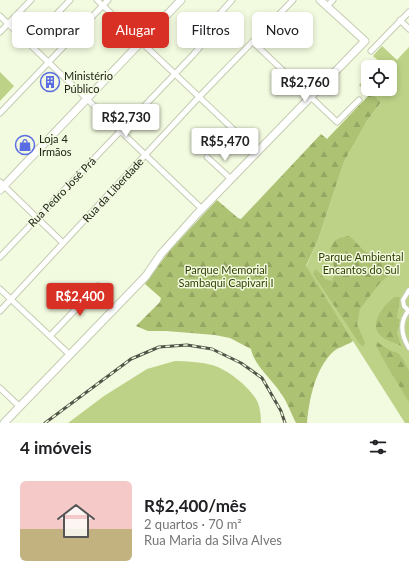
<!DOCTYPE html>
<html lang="pt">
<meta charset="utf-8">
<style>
body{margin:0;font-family:Lato,sans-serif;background:#f6f6f6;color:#202124;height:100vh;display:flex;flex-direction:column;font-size:15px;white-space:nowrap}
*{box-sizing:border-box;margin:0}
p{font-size:13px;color:#757577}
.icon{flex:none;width:22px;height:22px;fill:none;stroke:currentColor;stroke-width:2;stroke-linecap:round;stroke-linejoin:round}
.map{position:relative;height:423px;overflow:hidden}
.sheet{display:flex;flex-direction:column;background:#fff;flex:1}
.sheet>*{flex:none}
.top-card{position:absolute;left:12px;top:12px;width:385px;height:36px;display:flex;gap:8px}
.fabs{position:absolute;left:361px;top:60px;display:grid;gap:8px}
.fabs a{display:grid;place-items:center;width:36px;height:36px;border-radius:6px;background:#fff;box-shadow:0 2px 6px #0003;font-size:20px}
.price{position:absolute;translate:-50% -34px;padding:0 9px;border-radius:4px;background:#fff;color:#222;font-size:13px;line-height:26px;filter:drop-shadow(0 1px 2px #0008)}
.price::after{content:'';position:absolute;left:50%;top:24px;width:12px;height:9px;margin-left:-6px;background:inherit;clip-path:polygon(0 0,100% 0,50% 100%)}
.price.active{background:#d93025;color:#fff}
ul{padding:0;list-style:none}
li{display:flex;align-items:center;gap:12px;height:100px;padding:0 20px}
li span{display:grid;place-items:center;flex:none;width:112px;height:80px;border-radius:6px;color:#555}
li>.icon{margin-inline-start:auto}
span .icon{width:48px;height:48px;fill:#fffc;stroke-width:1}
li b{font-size:17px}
h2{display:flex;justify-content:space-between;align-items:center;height:48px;padding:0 20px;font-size:17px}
.chip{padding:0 14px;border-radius:6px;background:#fff;box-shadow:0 2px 6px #0003;font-size:14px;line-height:36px}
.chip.active{background:#d93025;color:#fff}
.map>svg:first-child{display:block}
.green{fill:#bdd287}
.forest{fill:url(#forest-firs)}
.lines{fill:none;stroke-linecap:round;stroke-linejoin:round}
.pedestrian-casing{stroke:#c4ccb2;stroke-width:6}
.minor-casing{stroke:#c4ccb2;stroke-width:7}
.tertiary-casing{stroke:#c4ccb2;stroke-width:9}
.pedestrian{stroke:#fff;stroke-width:4}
.minor{stroke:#fff;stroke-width:5}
.tertiary{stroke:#fff;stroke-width:7}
.rail-casing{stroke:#515547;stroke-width:3}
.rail{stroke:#f2fadf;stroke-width:1.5;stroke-dasharray:4.5;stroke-linecap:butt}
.labels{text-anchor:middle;stroke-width:3;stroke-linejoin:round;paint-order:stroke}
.poi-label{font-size:11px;fill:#202319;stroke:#f2fadf;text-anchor:start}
.street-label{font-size:11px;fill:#202319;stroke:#f2fadf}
.park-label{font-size:11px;fill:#334002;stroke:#f2fadf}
</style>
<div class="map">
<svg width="409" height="423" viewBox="0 0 409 423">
<defs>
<pattern id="forest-firs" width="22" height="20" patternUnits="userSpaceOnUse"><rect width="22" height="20" fill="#adc273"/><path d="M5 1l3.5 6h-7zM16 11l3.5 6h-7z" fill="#95a663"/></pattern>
</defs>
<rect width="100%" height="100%" fill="#f2fadf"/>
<path class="green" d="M299 17 306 24 299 31 293 24Z
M382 46 397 60 409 47V423H405L306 267 318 240 344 162 367 121 381 102 374 95H369L359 85 368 75V89H390V67H376L380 62 373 56Z
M0 72 14 86 0 101Z
M175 361C187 361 200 362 212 365 227 369 248 386 256 399 260 406 261 415 261 423H68L104 396 147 369Z"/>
<path class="forest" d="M369 95H374L381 102 367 121 344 162 318 240 306 266 353 341C348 345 339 347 334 351 315 368 309 400 307 423H296C291 413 287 401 280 392 271 378 254 365 251 349L230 338 215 335 166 331H148L136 326 160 302 161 298 145 284 170 250 217 200 238 218 241 219 321 134 327 139Z
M349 236C355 240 359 247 366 252 373 256 381 255 389 257L395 264 389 275 379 284 360 309 357 324 365 343 363 347 359 343 313 274 316 269 325 279 332 281 335 272 330 249 334 241 340 238Z
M395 297H400L397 318 400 320 397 333 401 346C394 342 385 341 379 334 369 323 385 303 395 297Z
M377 342 391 351 398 353 403 359 409 371V402L387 366 376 345Z"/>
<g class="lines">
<g class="pedestrian-casing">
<path id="pedestrian" d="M409 310C399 322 401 335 409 348
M409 311 404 306 403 300 409 290"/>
</g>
<g class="minor-casing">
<path id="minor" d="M97 0 257 152
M327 6 333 0
M0 16 202 209
M400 20 409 29
M0 32 31 0
M253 42 337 122 359 100
M29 43 70 0
M371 51 409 12
M0 113 108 0
M207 157 231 179
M0 182 63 243
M0 257 193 55 199 48 215 19 232 0
M0 289 70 355
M0 311 199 97 293 0
M50 336 98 286
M0 388 20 407"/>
</g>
<g class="tertiary-casing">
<path id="tertiary" d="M0 190 181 0
M4 423 146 276 161 254 196 215 365 41 320 0"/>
</g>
<use href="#pedestrian" class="pedestrian"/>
<use href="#minor" class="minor"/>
<use href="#tertiary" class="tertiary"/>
<g class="rail-casing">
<path id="rail" d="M45 423 131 359 159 347 187 345 212 349 241 363 262 378 281 411 285 423"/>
</g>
<use href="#rail" class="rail"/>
</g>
<defs>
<g id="building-ring" transform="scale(1)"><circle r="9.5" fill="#f2fadf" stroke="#5a6de3" stroke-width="1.5"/><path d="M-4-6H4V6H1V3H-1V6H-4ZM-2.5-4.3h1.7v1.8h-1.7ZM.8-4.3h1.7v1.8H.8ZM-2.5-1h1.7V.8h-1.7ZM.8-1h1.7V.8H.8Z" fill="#5a6de3"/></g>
<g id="shop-ring" transform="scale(1)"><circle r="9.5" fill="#f2fadf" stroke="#5a6de3" stroke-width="1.5"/><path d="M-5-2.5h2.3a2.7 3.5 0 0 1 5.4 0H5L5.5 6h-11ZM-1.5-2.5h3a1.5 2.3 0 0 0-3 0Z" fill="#5a6de3"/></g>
</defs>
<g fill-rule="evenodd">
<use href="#building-ring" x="50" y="82"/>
<use href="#shop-ring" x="25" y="145"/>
</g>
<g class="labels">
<g class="poi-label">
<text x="64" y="80">Ministério<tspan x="64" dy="13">Público</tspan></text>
<text x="39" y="143">Loja 4<tspan x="39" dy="13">Irmãos</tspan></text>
</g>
<g class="street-label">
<text transform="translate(113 190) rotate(-47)" y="4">Rua da Liberdade</text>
<text transform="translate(62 192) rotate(-46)" y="4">Rua Pedro José Prá</text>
</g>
<g class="park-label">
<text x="361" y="261">Parque Ambiental<tspan x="361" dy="13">Encantos do Sul</tspan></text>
<text x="226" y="274">Parque Memorial<tspan x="226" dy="13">Sambaqui Capivari I</tspan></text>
</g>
</g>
</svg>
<div class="fabs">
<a><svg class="icon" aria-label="locate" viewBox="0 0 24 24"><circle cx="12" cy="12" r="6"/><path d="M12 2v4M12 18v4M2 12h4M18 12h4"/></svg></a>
</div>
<b class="price" style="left:305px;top:103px">R$2,760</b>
<b class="price" style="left:126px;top:138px">R$2,730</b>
<b class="price" style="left:225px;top:162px">R$5,470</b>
<b class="price active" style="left:80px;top:317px">R$2,400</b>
<div class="top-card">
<a class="chip">Comprar</a>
<a class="chip active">Alugar</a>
<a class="chip">Filtros</a>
<a class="chip">Novo</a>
</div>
</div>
<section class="sheet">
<h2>4 imóveis<svg class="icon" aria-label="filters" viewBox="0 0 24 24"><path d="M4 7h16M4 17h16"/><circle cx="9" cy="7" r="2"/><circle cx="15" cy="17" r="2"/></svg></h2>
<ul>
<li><span style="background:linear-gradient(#f6c9c9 60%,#c2b280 0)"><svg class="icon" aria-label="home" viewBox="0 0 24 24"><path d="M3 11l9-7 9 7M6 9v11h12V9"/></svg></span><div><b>R$2,400/mês</b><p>2 quartos · 70 m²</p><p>Rua Maria da Silva Alves</p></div></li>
</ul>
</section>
